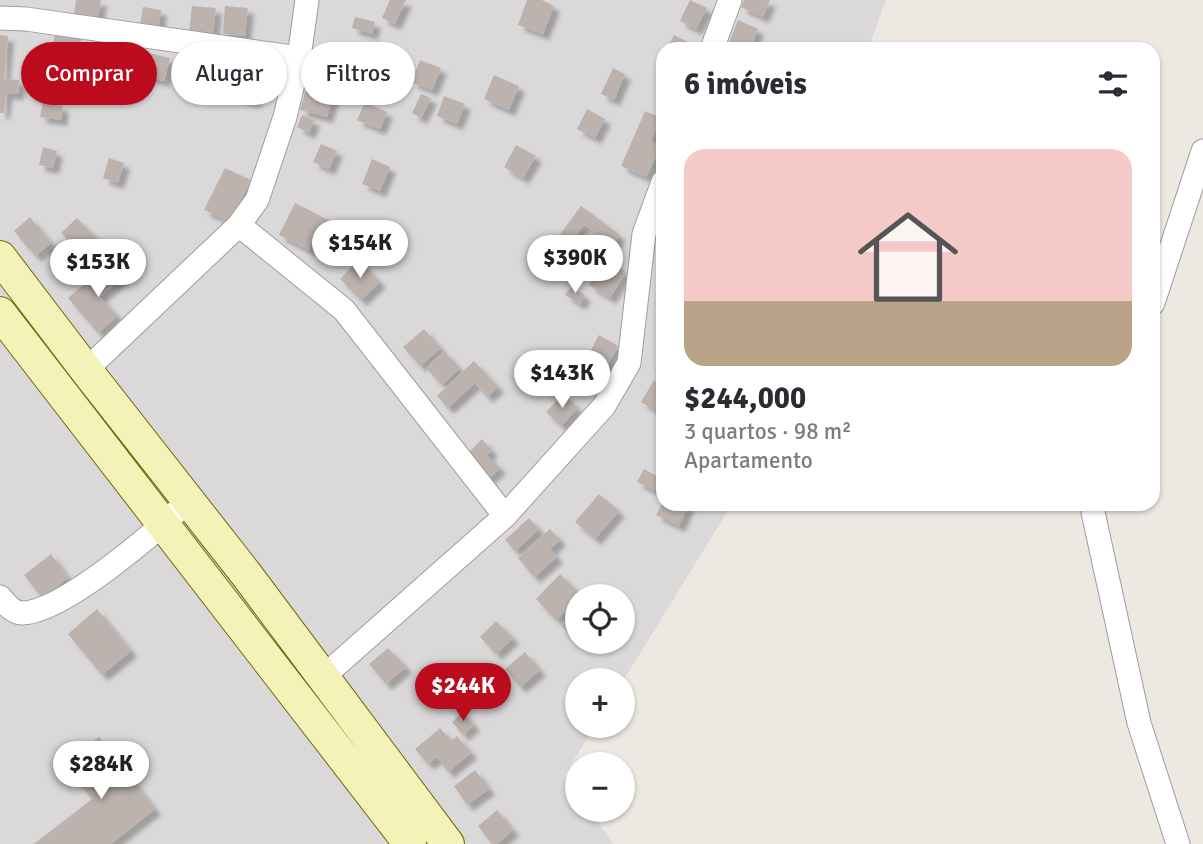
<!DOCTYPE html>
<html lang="pt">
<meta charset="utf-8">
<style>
body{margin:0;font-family:Signika,sans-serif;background:#f7f7f7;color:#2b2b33;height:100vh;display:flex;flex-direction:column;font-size:26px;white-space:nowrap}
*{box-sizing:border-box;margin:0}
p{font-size:23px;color:#7c7c81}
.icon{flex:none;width:38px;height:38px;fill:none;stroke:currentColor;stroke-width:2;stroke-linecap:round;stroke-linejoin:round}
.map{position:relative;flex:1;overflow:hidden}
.side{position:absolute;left:656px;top:42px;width:504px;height:469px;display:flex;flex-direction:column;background:#fff;border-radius:21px;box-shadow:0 2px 5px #0004}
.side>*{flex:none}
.guide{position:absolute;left:21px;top:42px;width:530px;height:63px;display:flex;gap:14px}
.buttons{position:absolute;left:565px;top:584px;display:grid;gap:14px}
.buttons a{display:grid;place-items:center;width:70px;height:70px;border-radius:50%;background:#fff;box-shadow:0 2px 5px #0004;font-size:35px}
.price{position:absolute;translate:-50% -60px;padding:0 16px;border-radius:24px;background:#fff;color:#222;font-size:23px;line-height:46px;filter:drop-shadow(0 2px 4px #0008)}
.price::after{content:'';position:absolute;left:50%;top:42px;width:21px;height:16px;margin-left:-10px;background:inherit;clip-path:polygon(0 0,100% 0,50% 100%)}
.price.selected{background:#bc0b1d;color:#fff}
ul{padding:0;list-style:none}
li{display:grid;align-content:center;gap:14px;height:371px;padding:0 28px}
li span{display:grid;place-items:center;height:217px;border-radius:21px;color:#555}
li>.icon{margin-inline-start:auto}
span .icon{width:126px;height:126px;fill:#fffc;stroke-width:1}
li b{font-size:30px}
h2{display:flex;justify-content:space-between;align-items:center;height:84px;padding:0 28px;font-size:30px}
.tag{padding:0 24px;border-radius:32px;background:#fff;box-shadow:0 2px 5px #0004;font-size:24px;line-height:63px}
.tag.selected{background:#bc0b1d;color:#fff}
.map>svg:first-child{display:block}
.residential{fill:#dad8d9;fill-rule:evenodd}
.building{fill:#bdb3ae;filter:url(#shadow)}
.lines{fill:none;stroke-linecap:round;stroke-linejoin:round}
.street-casing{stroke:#9d9d9d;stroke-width:25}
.secondary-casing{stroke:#6a6b0a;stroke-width:34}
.street{stroke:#fff;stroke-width:23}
.secondary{stroke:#f5f2b7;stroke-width:32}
</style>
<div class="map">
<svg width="1203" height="844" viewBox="0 0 1203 844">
<defs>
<filter id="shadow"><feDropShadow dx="6" dy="6" stdDeviation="2" flood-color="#0004"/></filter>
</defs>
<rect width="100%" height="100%" fill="#ede8e2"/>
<path class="residential" d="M0 0H886L868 49H663V504H732L623 681H578V726H595L564 776 577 795 578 810H589L614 844H0ZM578 597H623V642H578Z"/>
<path class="building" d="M76 0H101L98 18 74 14Z
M390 0H406L395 24 382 18Z
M527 0H542L554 6 543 34 518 25Z
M690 0 707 8 696 29 680 21Z
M744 0H770L763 17 741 7Z
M192 6 216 8 213 36 189 33Z
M225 6 248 8 245 36 223 34Z
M143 7 161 10 158 30 140 26Z
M355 17 375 22 372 34 352 28Z
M738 20 758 29 750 49H739L728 45Z
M55 34 81 39 77 65 50 61Z
M0 35 8 36 4 79 19 80 18 94 6 93 4 113H0Z
M674 35 692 44 690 49H667Z
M112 46 133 50 129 68 109 65Z
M149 53 170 58 164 81 143 76Z
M193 60 217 66 210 93 186 88Z
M420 60 441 68 432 90 411 82Z
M314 62 341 69 337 87 309 80Z
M613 68 625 74 614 100 601 94Z
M238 72 261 78 255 102 232 96Z
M494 75 519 86 509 110 484 99Z
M307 86 334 93 327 117 300 110Z
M421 94 431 98 421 118 412 113Z
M444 96 465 104 457 124 437 116Z
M43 102 63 106 61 120 40 117Z
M365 102 387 112 380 129 357 120Z
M587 109 605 119 595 138 577 129Z
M645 111 661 118 651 141 661 146 646 177 621 166Z
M302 115 314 120 309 133 297 127Z
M321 144 337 151 329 169 313 162Z
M516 145 536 156 523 178 504 167Z
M43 147 57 151 53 168 39 165Z
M109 158 124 163 118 183 103 178Z
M372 159 390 167 380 191 362 184Z
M225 168 251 180 230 222 204 210Z
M295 203 338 225 325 249 312 242 309 250 279 235Z
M581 206 620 235 612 246 584 225 564 252 553 244Z
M30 217 51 243 35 256 14 231Z
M77 218 108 250 93 266 61 233Z
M662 231H663V254L657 252Z
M605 258 626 272 610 298 589 285Z
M359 260 380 282 361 300 340 279Z
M123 261 131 270 100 297 117 316 98 333 68 298 88 281 93 287Z
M571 287 585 295 580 304 565 295Z
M424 329 441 348 420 366 403 347Z
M599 335 618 346 603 373 584 363Z
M444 351 460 368 442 385 426 368Z
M663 353V373L655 369Z
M474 361 498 387 487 397 475 383 448 408 437 396Z
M654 380 663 385 656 397 663 401V415L641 402Z
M563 394 578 408 561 426 546 412Z
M482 439 492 451 487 455 500 468 488 479 465 456Z
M644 469 662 479 655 491 637 482Z
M599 494 619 511 595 539 575 522Z
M662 504H689L679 526 656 515Z
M529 518 539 529 515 551 505 540Z
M550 529 560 540 550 549 557 557 534 577 518 558Z
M51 554 68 578 42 598 24 575Z
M560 574 581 595 578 597V599L556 620 536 599Z
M97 609 131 651 102 675 68 634Z
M578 610V642L561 626Z
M496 621 513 638 496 654 480 637Z
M388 648 406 667 386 684 369 664Z
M525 652 540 670 520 687 505 669Z
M452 678 463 690 449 702 438 690Z
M463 712 474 725 463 735 452 722Z
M440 728 451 741 457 736 471 753 448 772 437 757 428 764 415 749Z
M99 737 155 809 111 844H34L92 799 64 764Z
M475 770 489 789 467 805 454 786Z
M497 810 513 830 497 844H492L478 826Z"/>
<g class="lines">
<g class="street-casing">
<path id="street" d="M0 18 26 19 299 58
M712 49 730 0
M239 225 344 310 505 516
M1153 303 1203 151
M86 370 239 225 257 200 285 117 299 58 307 0
M1095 504 1093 512 1139 723 1178 844
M0 597C6 604 12 612 21 613 62 614 159 529 189 500
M323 677 505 516 604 406 629 363 644 234 663 182"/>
</g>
<g class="secondary-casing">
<path id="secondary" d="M0 257 86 370 246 574 448 844
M0 313 410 844"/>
</g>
<use href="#street" class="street"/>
<use href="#secondary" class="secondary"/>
</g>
</svg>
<div class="buttons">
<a><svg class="icon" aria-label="locate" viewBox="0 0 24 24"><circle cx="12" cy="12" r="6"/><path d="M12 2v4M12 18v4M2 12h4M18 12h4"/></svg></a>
<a>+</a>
<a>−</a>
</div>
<b class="price" style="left:360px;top:280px">$154K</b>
<b class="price" style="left:575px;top:295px">$390K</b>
<b class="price" style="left:98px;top:299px">$153K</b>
<b class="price" style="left:562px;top:410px">$143K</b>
<b class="price selected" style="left:463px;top:723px">$244K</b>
<b class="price" style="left:101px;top:801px">$284K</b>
<div class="guide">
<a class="tag selected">Comprar</a>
<a class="tag">Alugar</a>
<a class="tag">Filtros</a>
</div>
<section class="side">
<h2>6 imóveis<svg class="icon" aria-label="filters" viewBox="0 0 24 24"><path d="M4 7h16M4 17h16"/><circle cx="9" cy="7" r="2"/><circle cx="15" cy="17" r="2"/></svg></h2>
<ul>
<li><span style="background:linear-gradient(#f6c9c9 70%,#b9a48a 0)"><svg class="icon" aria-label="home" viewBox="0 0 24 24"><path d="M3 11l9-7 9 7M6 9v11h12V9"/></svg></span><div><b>$244,000</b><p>3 quartos · 98 m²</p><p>Apartamento</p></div></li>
</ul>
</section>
</div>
